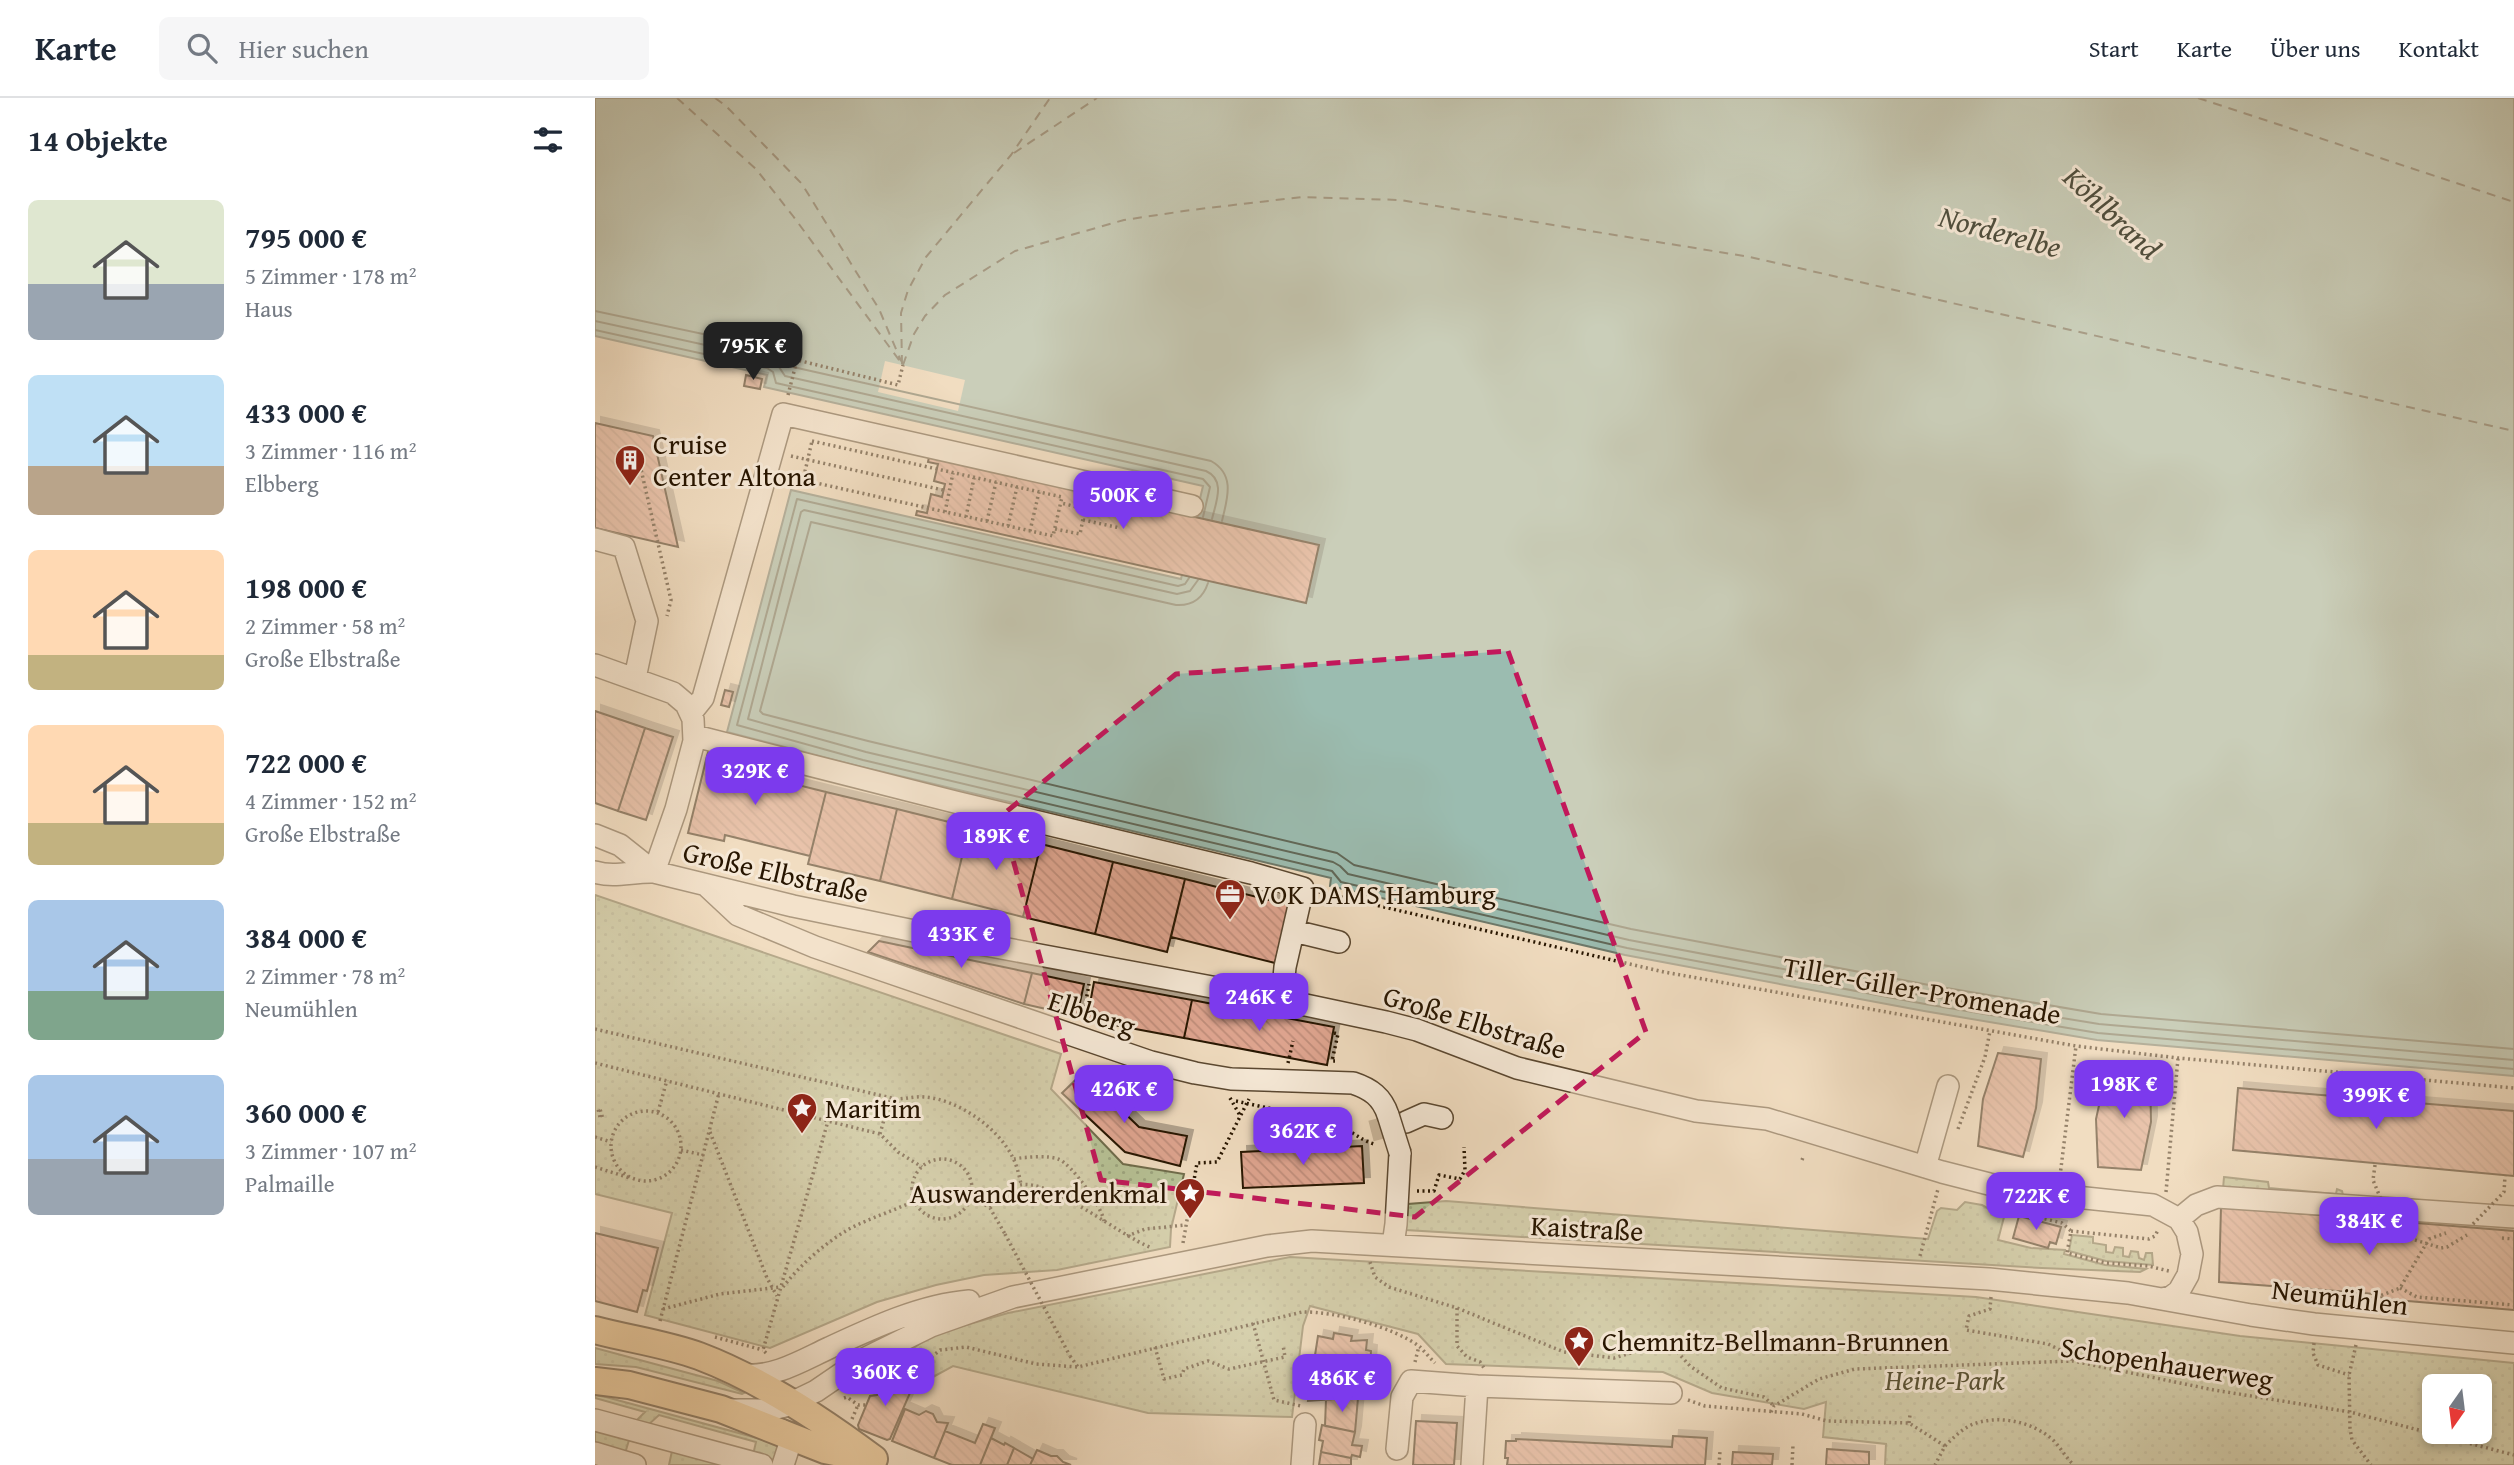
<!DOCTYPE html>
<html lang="de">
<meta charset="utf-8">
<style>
body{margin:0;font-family:"Gentium Book Plus",serif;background:#f6f6f7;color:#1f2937;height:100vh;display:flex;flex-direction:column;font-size:26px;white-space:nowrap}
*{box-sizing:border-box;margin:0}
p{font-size:23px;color:#747a83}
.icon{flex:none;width:38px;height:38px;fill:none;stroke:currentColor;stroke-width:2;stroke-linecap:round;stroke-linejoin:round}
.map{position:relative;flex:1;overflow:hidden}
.side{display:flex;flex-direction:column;background:#fff;width:595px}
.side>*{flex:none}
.needle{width:46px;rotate:194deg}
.tools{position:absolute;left:1827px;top:1276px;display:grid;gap:14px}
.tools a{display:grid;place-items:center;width:70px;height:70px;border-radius:10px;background:#fff;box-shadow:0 4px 10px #0003;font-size:35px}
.price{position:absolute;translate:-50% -60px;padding:0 16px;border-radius:14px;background:#7c3aed;color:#fff;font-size:23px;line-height:46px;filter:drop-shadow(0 2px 4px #0008)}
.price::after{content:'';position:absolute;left:50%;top:42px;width:21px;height:16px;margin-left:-10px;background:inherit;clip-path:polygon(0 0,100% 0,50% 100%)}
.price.on{background:#222;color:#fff}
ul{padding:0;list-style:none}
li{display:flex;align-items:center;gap:21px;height:175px;padding:0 28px}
li span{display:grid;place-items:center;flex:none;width:196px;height:140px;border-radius:10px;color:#555}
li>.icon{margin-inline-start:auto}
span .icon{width:84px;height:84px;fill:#fffc;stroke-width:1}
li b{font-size:30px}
h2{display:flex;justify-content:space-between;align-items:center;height:84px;padding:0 28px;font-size:30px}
header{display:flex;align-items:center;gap:42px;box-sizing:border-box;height:98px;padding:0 35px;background:#fff;border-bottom:2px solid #e0e1e3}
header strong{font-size:33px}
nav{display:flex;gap:38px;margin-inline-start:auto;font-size:24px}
.search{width:490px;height:63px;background:#f6f6f7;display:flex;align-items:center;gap:18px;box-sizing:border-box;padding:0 24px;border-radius:10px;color:#747a83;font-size:26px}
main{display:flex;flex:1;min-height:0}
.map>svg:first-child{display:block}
.grass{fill:url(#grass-dots);stroke:#6f6c4b;stroke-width:2;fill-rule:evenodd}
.water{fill:#9bbcb0;stroke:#6d796a;stroke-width:2}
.pier{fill:#f1ddc1}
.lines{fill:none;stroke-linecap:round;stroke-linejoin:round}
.shore{stroke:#616858;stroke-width:2}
.ferry{stroke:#504f3e;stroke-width:2;stroke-dasharray:9 7;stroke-linecap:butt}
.building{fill:url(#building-back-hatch);stroke:#271500;stroke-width:2;filter:url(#shadow)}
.minor-tunnel{stroke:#c9b59a;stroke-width:21;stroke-dasharray:21 10;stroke-linecap:butt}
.minor-casing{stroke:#5a4730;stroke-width:24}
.major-casing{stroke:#271500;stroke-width:30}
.path{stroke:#271500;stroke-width:3.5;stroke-dasharray:2 3.5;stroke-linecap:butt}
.minor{stroke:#f6e9d7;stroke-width:21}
.major{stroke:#e8be80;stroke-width:26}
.minor-bridge-casing{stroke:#5a4730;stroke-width:24;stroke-linecap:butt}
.path-bridge{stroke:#271500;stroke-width:3.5;stroke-dasharray:2 3.5;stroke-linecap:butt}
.minor-bridge{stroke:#f6e9d7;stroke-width:21}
.marked{fill:none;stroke:#c2185b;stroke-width:5;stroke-dasharray:14 9;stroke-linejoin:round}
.labels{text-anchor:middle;stroke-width:6;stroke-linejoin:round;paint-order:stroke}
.poi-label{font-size:28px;fill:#271500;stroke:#f6e9d7;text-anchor:start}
.street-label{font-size:28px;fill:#271500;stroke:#f6e9d7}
.park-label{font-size:28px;font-style:italic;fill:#595234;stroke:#f6e9d7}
.water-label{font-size:30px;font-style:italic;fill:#504f3e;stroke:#f6e9d7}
</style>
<header>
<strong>Karte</strong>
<div class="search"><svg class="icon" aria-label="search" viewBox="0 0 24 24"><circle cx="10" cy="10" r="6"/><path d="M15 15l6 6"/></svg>Hier suchen</div>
<nav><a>Start</a><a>Karte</a><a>Über uns</a><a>Kontakt</a></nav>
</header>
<main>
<section class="side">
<h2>14 Objekte<svg class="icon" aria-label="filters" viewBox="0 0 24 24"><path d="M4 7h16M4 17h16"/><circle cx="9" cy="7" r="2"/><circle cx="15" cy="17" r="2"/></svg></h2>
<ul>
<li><span style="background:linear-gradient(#dfe7d0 60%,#9aa5b1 0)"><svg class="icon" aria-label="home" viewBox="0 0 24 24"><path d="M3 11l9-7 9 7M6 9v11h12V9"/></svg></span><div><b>795 000 €</b><p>5 Zimmer · 178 m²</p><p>Haus</p></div></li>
<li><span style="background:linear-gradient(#bfe0f5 65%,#b9a48a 0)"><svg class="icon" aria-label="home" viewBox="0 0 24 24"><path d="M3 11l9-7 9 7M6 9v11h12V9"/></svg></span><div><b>433 000 €</b><p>3 Zimmer · 116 m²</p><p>Elbberg</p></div></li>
<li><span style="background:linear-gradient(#ffd9b3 75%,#c2b280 0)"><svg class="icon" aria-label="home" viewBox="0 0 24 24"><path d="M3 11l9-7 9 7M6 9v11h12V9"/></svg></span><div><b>198 000 €</b><p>2 Zimmer · 58 m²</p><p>Große Elbstraße</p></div></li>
<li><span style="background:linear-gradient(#ffd9b3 70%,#c2b280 0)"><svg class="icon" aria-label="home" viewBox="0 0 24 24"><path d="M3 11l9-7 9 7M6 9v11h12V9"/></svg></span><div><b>722 000 €</b><p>4 Zimmer · 152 m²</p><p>Große Elbstraße</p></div></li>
<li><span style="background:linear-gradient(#a9c7e8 65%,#7fa58c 0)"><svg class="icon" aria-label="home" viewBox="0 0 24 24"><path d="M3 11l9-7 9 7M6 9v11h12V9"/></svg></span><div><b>384 000 €</b><p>2 Zimmer · 78 m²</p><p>Neumühlen</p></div></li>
<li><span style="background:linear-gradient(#a9c7e8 60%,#9aa5b1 0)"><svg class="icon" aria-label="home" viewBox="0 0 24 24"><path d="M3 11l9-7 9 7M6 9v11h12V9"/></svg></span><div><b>360 000 €</b><p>3 Zimmer · 107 m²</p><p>Palmaille</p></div></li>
</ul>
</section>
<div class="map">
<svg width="1919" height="1367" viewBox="0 0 1919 1367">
<defs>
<pattern id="grass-dots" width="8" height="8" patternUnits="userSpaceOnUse" patternTransform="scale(1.75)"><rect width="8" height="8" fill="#b7c296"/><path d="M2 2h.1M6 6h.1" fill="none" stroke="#9da680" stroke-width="1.8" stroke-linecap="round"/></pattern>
<pattern id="building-back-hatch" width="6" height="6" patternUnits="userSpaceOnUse" patternTransform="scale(1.75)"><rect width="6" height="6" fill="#dfa590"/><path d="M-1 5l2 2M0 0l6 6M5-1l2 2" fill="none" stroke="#bf8d7a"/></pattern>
<filter id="shadow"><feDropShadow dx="6" dy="-6" stdDeviation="0" flood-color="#0004"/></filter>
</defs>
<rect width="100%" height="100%" fill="#f1ddc1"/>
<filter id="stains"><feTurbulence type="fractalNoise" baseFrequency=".00286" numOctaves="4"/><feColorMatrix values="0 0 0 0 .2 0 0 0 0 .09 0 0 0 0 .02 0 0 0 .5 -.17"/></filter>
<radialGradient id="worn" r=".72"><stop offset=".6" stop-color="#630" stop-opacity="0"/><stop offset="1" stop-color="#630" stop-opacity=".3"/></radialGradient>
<path class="grass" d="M0 797 466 956 456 991 528 1066 589 1076 576 1131 575 1149 462 1172 389 1177 341 1187 282 1204 175 1250 50 1217 77 1115 0 1096Z
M1629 1079 1673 1084 1674 1090 1741 1096 1742 1091 1747 1093 1748 1097 1628 1091Z
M851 1103 1333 1141 1342 1113 1346 1110 1362 1112 1370 1104 1387 1107 1409 1119 1403 1142 1436 1150 1470 1152 1469 1156 1510 1167 1551 1171 1545 1174 1447 1170 811 1132 813 1106Z
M1477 1137 1498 1139V1145L1511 1147V1154L1518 1155 1520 1149 1528 1150V1158L1534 1159 1536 1153 1543 1154 1544 1160 1549 1162 1551 1155H1557L1558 1167 1511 1163 1474 1153Z
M695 1159 1381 1199 1645 1238 1919 1265V1367H1290L1291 1346 1228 1339 1231 1304 1209 1311 1117 1295 1068 1274 851 1266 823 1236 715 1208 708 1228 697 1319 553 1315 358 1268 327 1285 303 1262 336 1237 413 1215ZM1839 1288H1885V1334H1839Z
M0 1250 123 1283 149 1295 147 1296 41 1269 0 1266Z
M0 1297 11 1299 188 1347 179 1362 158 1357 161 1344 64 1317 52 1328 39 1325 50 1314 0 1300Z
M0 1330 53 1347 34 1342 29 1359 0 1352Z
M77 1353 140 1367H74Z"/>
<path class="water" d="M0 0H1919V978L1502 942 1329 913 1030 857 735 788 736 780 267 669 132 634 196 392 586 481 608 388 169 289 172 277 0 238Z"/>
<path class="pier" d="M290 263 370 282 363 313 283 294Z"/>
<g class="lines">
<path class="shore" d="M0 213 178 251 188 256 198 269 616 363C641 377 632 401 627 423
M0 223 175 261 182 266 190 278 611 373C631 382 621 404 617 421
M0 232 172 270 178 274 181 285 608 381 615 389 608 419
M594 480 590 486 583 488 202 401 142 627 268 662 737 773 746 784 1032 850 1330 906 1503 935 1919 971
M603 482 595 493 582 496 209 412 206 414 153 621 271 654 738 764 745 768 753 776 1034 842 1332 898 1504 926 1919 962
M613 485C608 500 597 508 581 507L216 424 165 613 168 616 273 643 742 755 759 767 1036 831 1334 887 1506 916 1919 951"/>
<path class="ferry" d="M82 0 161 71 198 118 307 266
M120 0 131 8 207 86 284 211 306 263
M1603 0 1919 104
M419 55 502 0
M307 266 306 215 313 192 331 159 416 57 455 0
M308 267 319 236 330 218 350 197 420 153 529 122 596 112 707 99 805 102 1155 159 1919 333"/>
</g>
<path class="building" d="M151 277 167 281 165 291 149 288Z
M0 325 58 338 83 449 0 430Z
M334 359 724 447 711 505 321 417 322 413 332 415 336 396 347 399 350 386 339 383 343 366 333 364Z
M130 592 138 594 134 609 126 607Z
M0 613 50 630 23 713 0 705Z
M50 630 78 639 51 722 23 713Z
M123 653 154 660 151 674 231 694 215 758 130 737 129 743 93 735 113 654 122 656Z
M231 694 302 711 285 783 213 766Z
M302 711 374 729 357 801 285 783Z
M374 729 446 746 428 819 357 801Z
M446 746 518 764 500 836 428 819Z
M518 764 590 781 572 854 500 836Z
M590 781 694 807 680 865 576 839Z
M284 843 437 875 429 906 273 854Z
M437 875 489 886 482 918 429 906Z
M499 884 597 902 589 940 492 922Z
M597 902 739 929 732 967 589 940Z
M1403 955 1446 961 1441 1010 1428 1059 1383 1048 1388 1001Z
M1512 971 1555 975 1556 1024 1546 1072 1503 1069 1501 1021Z
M488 975 544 1029 592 1038 585 1068 530 1054 467 995Z
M1643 990 1919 1013V1078L1638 1052Z
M767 1048 769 1085 648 1090 646 1054Z
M1626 1109 1919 1133V1212L1789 1201 1780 1196 1624 1184Z
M1424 1118 1466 1129 1461 1146 1455 1144 1453 1150 1418 1140Z
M0 1135 63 1150 52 1193 48 1192 42 1214 0 1203Z
M739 1235 757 1238 756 1243 772 1242 771 1252 776 1253 773 1289 768 1288 767 1299 713 1303 716 1284H721L722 1271 718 1270 723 1238 738 1241Z
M294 1276 318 1288 295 1341 292 1342 264 1331 263 1327 275 1298 282 1297 290 1278Z
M763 1300 760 1334 730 1328 731 1301Z
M310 1311 324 1317 331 1313 338 1316 342 1324 353 1325 339 1360 297 1343Z
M821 1323 862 1325 859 1367H818Z
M388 1326 400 1330 385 1367H357L339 1360 350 1333 380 1345Z
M727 1327 760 1334 757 1347 767 1348 765 1359 757 1357 756 1360 726 1354 728 1343 724 1342Z
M1078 1338 1112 1340 1110 1367H912L913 1360H910L911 1343H921V1341L1077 1349Z
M396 1340 409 1347 410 1345 419 1350 412 1367H385Z
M419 1350 438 1361 435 1367H412Z
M1232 1351 1274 1354V1367H1231Z
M442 1352 456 1358H462L468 1364 476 1367H435Z
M726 1354 756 1360V1367H724Z
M1138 1354 1178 1356 1177 1367H1137Z"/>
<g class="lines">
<path class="minor-tunnel" d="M776 1033 811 1024"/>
<g class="minor-casing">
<path id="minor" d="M0 441 29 449 52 523 40 580
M0 567 78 595 91 606 98 621 99 643 81 711 59 774
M96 615 108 600 188 316 597 408
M100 638 360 704 656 775 708 790 690 869 687 902
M0 737 25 747 59 774
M0 774C19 780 39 773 59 774L198 808 358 841 687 902 791 924 822 932 922 970 1101 1013 1172 1021 1347 1074 1394 1086 1442 1095 1558 1107 1584 1121 1592 1134 1597 1156 1593 1177 1584 1193 1576 1199 1567 1201
M113 789 143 817 220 849 556 964 600 975 636 981 758 985C776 991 787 999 793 1017
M699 833 744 844
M811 1024 829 1016 847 1020
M1330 1069 1353 988
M1584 1121 1601 1107 1622 1099 1919 1119
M798 1147 801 1126 805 1055
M147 1277C179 1280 206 1263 234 1250 277 1230 326 1207 374 1203
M135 1312H173L190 1308 221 1293 265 1263 336 1228 418 1199 672 1148 717 1143 1394 1181 1533 1195 1656 1217 1719 1226 1919 1245
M0 1322 167 1367
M186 1332 197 1339 188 1367
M802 1351 807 1299 816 1283 882 1288
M0 1355 40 1367
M707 1367 710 1326
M877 1367 882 1288 1076 1295"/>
</g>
<g class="major-casing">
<path id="major" d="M0 1232C34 1241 71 1246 104 1258 165 1281 227 1322 279 1361
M0 1283 34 1287 126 1311 230 1352 270 1360"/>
</g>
<path class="path" d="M193 297 202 262 303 287 308 267
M217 343 467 399 458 438 208 382Z
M196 358 348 392
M45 367 76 502 72 518
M350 414 358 375
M371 419 379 380
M488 422 525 430
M392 423 401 384
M413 428 422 389
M460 431 485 436 490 411 466 405
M435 433 444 394
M724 794 1069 874 1481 948 1583 960 1919 990
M488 920 494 886
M0 931 301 1001C311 1001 319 998 329 999 362 1001 403 1029 418 1060 422 1068 424 1077 426 1086
M739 935 743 936 737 963H740
M0 965 285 1036 303 1054 327 1069
M693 965 698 943
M635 1000 646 1019
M641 1003 728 1022
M16 1048a35 35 0 1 1 70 0a35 35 0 1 1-70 0Z
M63 1014 72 982
M738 1015 728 1022C736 1028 745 1028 754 1033 763 1038 769 1043 779 1046
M702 1016 704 1051
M5 1019 3 1011H5L8 1021
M1363 1031 1390 959 1395 933
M115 1034 172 1180 182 1198
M285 1036 295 1000
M0 1039 16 1044
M86 1052 108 1057
M419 1061C429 1059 454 1057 463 1061 476 1065 507 1109 509 1123
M317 1091a30 30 0 1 1 60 0a30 30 0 1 1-60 0Z
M1207 1062 1209 1057
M0 1069 35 1080
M1465 1078 1481 948
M822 1093H839L844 1077 865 1081 870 1072 869 1049
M1571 1094 1583 960
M376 1098 395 1110 410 1136
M1393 1107 1408 1116 1415 1118 1425 1115 1467 1125 1476 1133 1472 1155 1511 1165 1553 1168 1574 1173
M395 1110C403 1102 413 1089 425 1087 455 1080 525 1138 557 1150
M1750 1129 1791 1133 1846 1150 1852 1149 1872 1137
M1476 1133 1554 1141 1560 1138 1563 1132
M532 1138 550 1131 591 1127
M1907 1140 1919 1141
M588 1145 602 1065 622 1064 654 1001
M1325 1158 1343 1091
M775 1164 780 1179 794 1189 862 1210 969 1254 1019 1260 1039 1254 1057 1244 1067 1243 1076 1247 1095 1268 1127 1290 1169 1299 1178 1307
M188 1189C205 1167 230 1145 254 1131 275 1120 298 1113 319 1103
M1805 1190 1822 1199 1919 1207
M1396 1199 1395 1211 1374 1218 1371 1232 1453 1246 1473 1256 1478 1263
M862 1210V1248L872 1259 885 1264 889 1270
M68 1211 125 1196 186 1189
M1765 1212 1769 1204 1805 1190 1834 1141 1851 1135
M65 1223 124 995
M658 1225 679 1302 706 1308
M120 1239 168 1252
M1719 1245 1718 1255 1723 1267 1754 1277
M1761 1247 1754 1277 1755 1330 1757 1342 1776 1367
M560 1249 569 1281 587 1277 589 1271 613 1263 634 1271 690 1259 688 1247
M171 1255 168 1252 233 1023
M475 1258 483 1269
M820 1264 824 1248
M305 1280 314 1278 345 1252 371 1249 441 1266 483 1269 707 1214C739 1213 799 1229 825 1249 830 1254 835 1260 840 1265
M249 1300 252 1299 263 1307H272
M1093 1302 1110 1308 1207 1316 1232 1323 1314 1325 1350 1348 1340 1367
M1176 1314 1179 1308 1224 1281 1260 1271 1478 1263 1619 1292 1755 1314 1919 1357
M257 1321 263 1307
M1314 1325 1315 1317
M1350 1348C1358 1340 1366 1332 1376 1327 1402 1316 1437 1323 1458 1342 1466 1350 1471 1360 1479 1367
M1124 1367 1125 1353
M1197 1367 1198 1347"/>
<use href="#minor" class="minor"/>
<use href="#major" class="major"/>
<g class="minor-bridge-casing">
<path id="minor-bridge" d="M793 1017 805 1055"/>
</g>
<path class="path-bridge" d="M1780 1067 1778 1082 1792 1116
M1878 1126 1909 1094 1910 1078
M410 1136 475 1258"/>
<use href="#minor-bridge" class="minor-bridge"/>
</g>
<path d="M0 0H1919V1367H0ZM913 553 1051 934 820 1119 506 1082 406 718 581 576Z" fill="#f1ddc1" fill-opacity=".55" fill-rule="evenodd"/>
<path class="marked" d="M913 553 1051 934 820 1119 506 1082 406 718 581 576Z"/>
<defs>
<g id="building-pin" transform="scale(1.575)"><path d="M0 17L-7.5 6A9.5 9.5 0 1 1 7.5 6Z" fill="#8f2418" stroke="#f6e9d7"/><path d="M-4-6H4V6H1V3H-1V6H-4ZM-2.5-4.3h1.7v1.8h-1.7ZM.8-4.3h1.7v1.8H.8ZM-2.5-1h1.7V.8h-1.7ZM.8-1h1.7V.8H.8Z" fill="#fff"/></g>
<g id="office-pin" transform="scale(1.575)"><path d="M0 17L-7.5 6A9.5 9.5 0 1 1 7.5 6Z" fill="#8f2418" stroke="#f6e9d7"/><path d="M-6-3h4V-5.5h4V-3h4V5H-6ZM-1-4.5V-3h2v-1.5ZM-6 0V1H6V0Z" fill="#fff"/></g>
<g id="sight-pin" transform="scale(1.575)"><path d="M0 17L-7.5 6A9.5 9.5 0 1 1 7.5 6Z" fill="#8f2418" stroke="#f6e9d7"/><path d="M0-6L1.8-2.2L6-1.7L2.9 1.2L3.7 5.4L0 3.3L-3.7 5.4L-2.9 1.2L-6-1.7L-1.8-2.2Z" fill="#fff"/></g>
</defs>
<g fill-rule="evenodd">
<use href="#building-pin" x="35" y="362"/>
<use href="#office-pin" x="635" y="796"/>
<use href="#sight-pin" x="207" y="1010"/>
<use href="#sight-pin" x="595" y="1095"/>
<use href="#sight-pin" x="984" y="1243"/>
</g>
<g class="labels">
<g class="poi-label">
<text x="58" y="356">Cruise<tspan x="58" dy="32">Center Altona</tspan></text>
<text x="658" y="806">VOK DAMS Hamburg</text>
<text x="230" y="1020">Maritim</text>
<text x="572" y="1105" text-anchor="end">Auswandererdenkmal</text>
<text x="1007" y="1253">Chemnitz-Bellmann-Brunnen</text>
</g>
<g class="street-label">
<text transform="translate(181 774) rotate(13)" y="10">Große Elbstraße</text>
<text transform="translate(1327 892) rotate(10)" y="10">Tiller-Giller-Promenade</text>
<text transform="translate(497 915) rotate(18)" y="10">Elbberg</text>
<text transform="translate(880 924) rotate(17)" y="10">Große Elbstraße</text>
<text transform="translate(992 1130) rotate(3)" y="10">Kaistraße</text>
<text transform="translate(1745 1199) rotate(7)" y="10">Neumühlen</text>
<text transform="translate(1572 1265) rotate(9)" y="10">Schopenhauerweg</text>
</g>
<g class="park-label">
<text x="1350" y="1292">Heine-Park</text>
</g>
<g class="water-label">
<text transform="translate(1517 115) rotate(43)" y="10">Köhlbrand</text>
<text transform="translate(1405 134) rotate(15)" y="10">Norderelbe</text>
</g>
</g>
<rect width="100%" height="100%" filter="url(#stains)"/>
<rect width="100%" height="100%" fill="url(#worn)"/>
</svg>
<div class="tools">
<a><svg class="needle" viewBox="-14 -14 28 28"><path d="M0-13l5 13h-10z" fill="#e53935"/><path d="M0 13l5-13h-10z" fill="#747a83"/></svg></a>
</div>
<b class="price on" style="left:158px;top:284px">795K €</b>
<b class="price" style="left:528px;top:433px">500K €</b>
<b class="price" style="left:160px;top:709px">329K €</b>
<b class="price" style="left:401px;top:774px">189K €</b>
<b class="price" style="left:366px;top:872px">433K €</b>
<b class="price" style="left:664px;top:935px">246K €</b>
<b class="price" style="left:1529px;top:1022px">198K €</b>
<b class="price" style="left:529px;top:1027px">426K €</b>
<b class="price" style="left:1781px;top:1033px">399K €</b>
<b class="price" style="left:708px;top:1069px">362K €</b>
<b class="price" style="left:1441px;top:1134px">722K €</b>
<b class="price" style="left:1774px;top:1159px">384K €</b>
<b class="price" style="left:290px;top:1310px">360K €</b>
<b class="price" style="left:747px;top:1316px">486K €</b>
</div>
</main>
